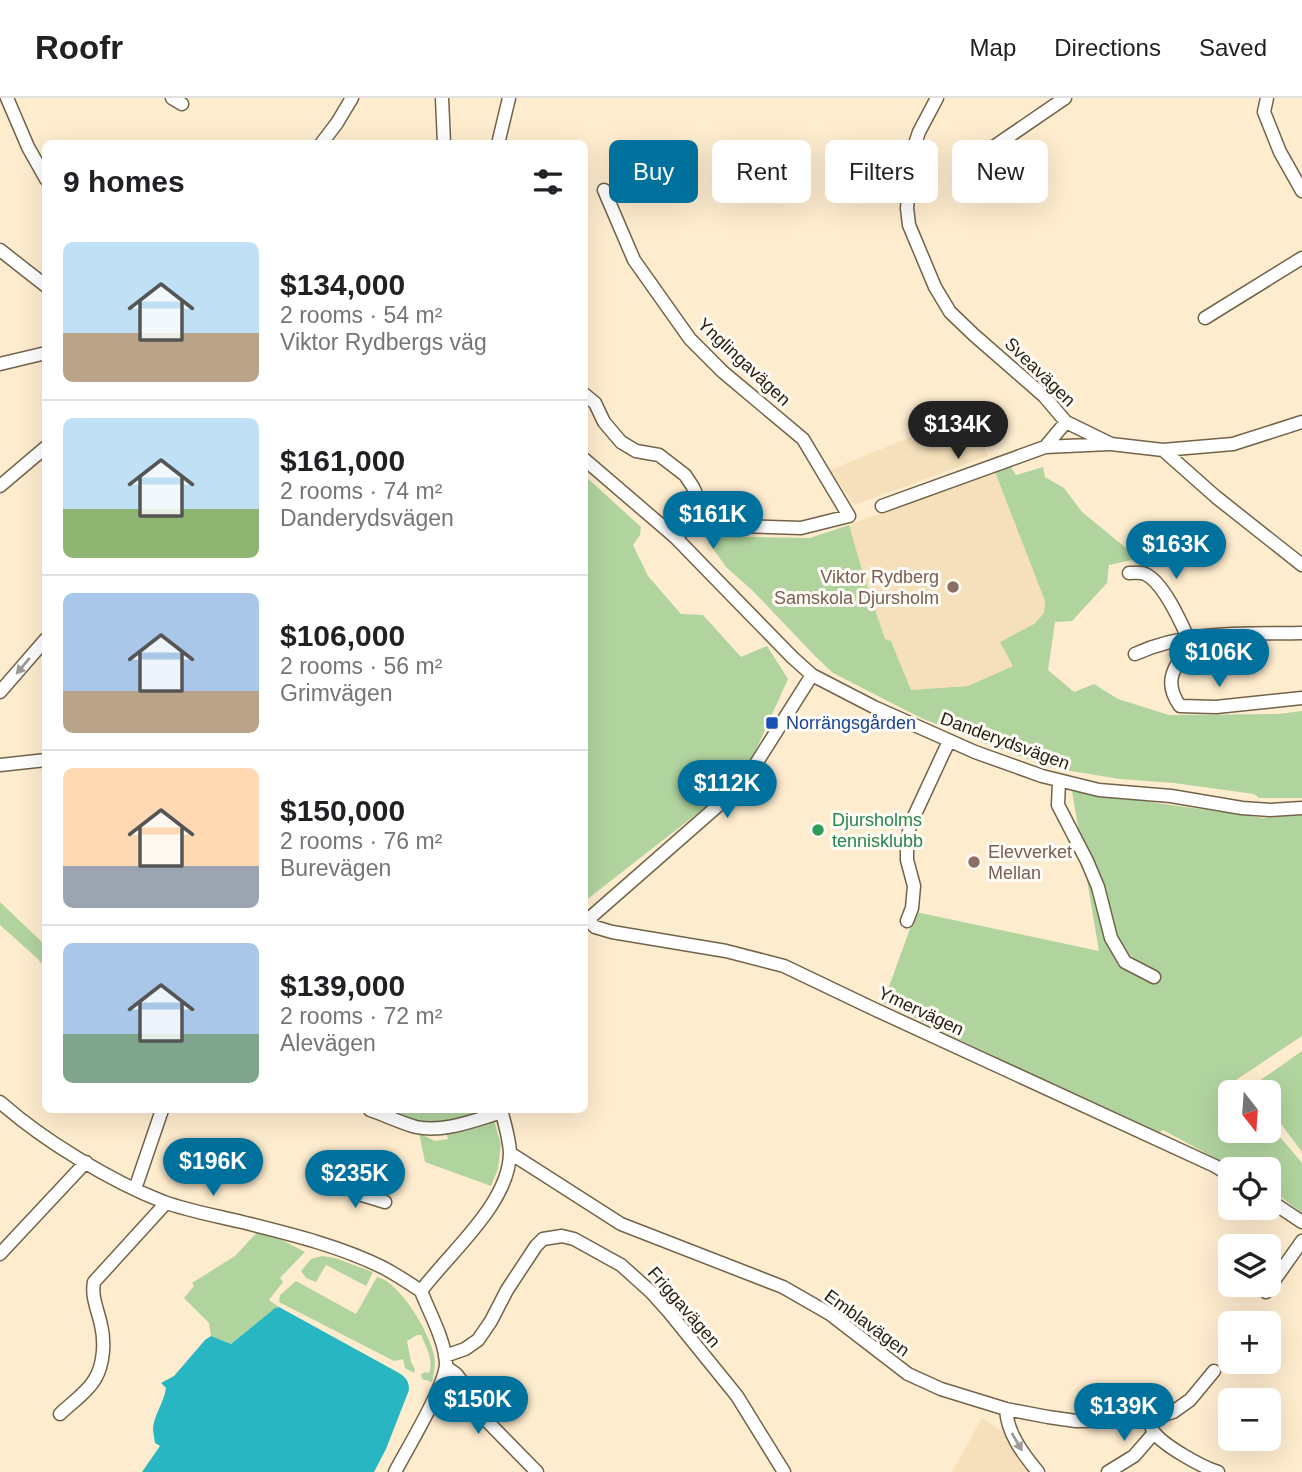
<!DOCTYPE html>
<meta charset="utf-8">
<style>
body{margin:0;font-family:Helvetica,sans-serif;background:#f2f2f2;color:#202124;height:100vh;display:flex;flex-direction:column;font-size:26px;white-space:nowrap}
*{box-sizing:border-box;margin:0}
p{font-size:23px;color:#757577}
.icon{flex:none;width:38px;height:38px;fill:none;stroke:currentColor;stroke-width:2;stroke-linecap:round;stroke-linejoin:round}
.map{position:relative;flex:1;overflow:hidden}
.drawer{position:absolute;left:42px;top:42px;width:546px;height:973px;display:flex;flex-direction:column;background:#fff;border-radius:10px;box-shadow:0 7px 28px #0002}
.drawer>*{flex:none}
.guide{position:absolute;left:609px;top:42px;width:588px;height:63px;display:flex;gap:14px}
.needle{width:46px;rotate:163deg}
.tools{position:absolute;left:1218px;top:982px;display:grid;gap:14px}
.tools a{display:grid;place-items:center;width:63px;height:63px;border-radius:10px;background:#fff;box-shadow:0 7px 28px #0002;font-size:35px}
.price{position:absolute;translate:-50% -60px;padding:0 16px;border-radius:24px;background:#00719c;color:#fff;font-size:23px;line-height:46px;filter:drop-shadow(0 2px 4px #0008)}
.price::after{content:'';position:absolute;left:50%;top:42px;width:21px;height:16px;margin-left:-10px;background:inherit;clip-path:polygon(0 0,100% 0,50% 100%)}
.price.on{background:#222;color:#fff}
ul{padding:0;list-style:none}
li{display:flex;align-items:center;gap:21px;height:175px;padding:0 21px}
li+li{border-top:2px solid #e0e0e0}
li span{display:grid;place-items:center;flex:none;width:196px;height:140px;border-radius:10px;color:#555}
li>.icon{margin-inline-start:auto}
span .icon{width:84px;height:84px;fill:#fffc;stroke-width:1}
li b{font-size:30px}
h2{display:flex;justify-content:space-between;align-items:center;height:84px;padding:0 21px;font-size:30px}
.chip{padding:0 24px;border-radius:10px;background:#fff;box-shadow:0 7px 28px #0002;font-size:24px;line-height:63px}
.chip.on{background:#00719c;color:#fff}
header{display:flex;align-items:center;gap:42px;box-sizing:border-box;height:98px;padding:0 35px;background:#fff;border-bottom:2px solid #e0e0e0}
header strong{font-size:33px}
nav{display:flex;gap:38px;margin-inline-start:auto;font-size:24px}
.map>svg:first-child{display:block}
.built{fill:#f5e0bb}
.green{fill:#b1d49f}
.water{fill:#28b6c3}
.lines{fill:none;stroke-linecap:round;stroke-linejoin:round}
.minor-casing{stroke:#726349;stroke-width:15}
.minor{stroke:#fff;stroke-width:12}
.oneway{fill:#9d9a95}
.education-dot{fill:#8d6e63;stroke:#fffbf5;stroke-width:2.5}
.transit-dot{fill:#1a4fb4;stroke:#fffbf5;stroke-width:2.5}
.leisure-dot{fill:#2e9e5b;stroke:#fffbf5;stroke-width:2.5}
.labels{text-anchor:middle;stroke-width:6;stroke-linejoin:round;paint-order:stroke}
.street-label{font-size:18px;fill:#251e13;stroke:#fffbf5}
.education-label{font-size:18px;fill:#785e54;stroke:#fffbf5;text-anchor:end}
.transit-label{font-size:18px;fill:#164399;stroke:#fffbf5;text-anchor:start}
.leisure-label{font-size:18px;fill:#27864d;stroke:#fffbf5;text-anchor:start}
</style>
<header>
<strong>Roofr</strong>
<nav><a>Map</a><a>Directions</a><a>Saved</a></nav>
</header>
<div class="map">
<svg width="1302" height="1374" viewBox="0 0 1302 1374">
<rect width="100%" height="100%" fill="#feecce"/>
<path class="built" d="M972 314 988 358 854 407 830 372Z
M995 374 1045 503 1044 515 1033 526 1013 568 968 588 911 592 891 543 885 541 863 475 849 427Z
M982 1320 1009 1338 1036 1374H952Z"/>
<path class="green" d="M1011 369 1016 377 1043 369 1045 379 1064 390 1082 414 1131 454 1132 462 1109 467 1107 485 1072 523 1055 524 1048 572 1074 594 1094 586 1118 601 1169 617 1279 616 1302 613V700H1259L1254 696 1174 685 1120 681 1052 670 981 644 921 620 833 575 815 558 753 493 726 469 709 445 712 436 738 439 810 440 849 427 863 475 885 541 891 543 911 592 968 588 1013 568 1000 544 1034 526 1044 515 1045 503 995 374Z
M584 377 641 429 640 437 633 447 648 478 681 516 703 517 741 559 767 548 788 581 751 663 708 707 585 803Z
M1072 693 1264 720 1302 717V938L1233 984 1241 994H1230V1032H1269V1026L1302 1065V1115L1269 1090V1071H1235L1163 1032 1157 1036 883 905 916 814 1099 853Z
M0 804 45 847V870L38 861 0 827Z
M1302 953V1054L1269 1010V994H1256L1252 988Z
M389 1012H484C472 1021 443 1024 428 1024 415 1023 401 1016 389 1012Z
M490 1022 494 1023 501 1046 498 1071 491 1088 425 1064 419 1035 435 1043 448 1041 446 1034Z
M258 1133 282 1142 305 1154 280 1180 283 1184 269 1202 279 1209 275 1210 231 1246 211 1238 209 1225 184 1200 194 1188 192 1185 235 1158Z
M322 1158 335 1160 373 1174 366 1188 326 1167 316 1184 306 1180 301 1173 311 1161Z
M377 1179C400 1184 429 1234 434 1257 436 1266 434 1275 432 1284L422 1281 421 1276 425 1274 429 1275C434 1262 426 1249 421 1237H417L407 1243 411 1264 415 1271 414 1275 405 1270 403 1261 394 1263 279 1204 280 1197 296 1183 356 1216Z"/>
<path class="water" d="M279 1209 399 1275C407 1280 409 1284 409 1292L386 1351 374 1374H142L160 1348 155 1345C155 1344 153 1333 153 1332 153 1318 164 1305 166 1290L161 1285 174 1278 205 1242 211 1238 231 1246 275 1210Z"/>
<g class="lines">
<g class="minor-casing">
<path id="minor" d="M7 0 28 49 46 81
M172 0 182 6
M442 0 444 46
M937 0 919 34 913 52 907 110 909 127 935 189 950 214 974 237 1044 298 1066 324 1111 346 1163 352 1216 399 1302 467
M1267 0 1264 14 1280 54 1302 93
M321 46 337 25 352 0
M498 46 509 0
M973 63 1065 0
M604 92 634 162 690 241 723 274 803 341 849 418 801 430 706 427 686 431 675 439
M0 152 46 188
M1205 220 1302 160
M0 266 46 255
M584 296 595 305 604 324 621 344 636 353 659 357 685 377 693 389 700 405 706 427
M1045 349 1066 324
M1163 352 1233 346 1302 324
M584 361 675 439 792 559 812 577 874 609 975 654 1042 678 1099 692 1171 698 1242 710 1270 712 1302 710
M0 388 46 349
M882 408 1045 349 1109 346
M1129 475C1135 475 1141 474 1145 476 1163 484 1180 522 1188 540
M1197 539C1180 563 1159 579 1180 608L1216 609 1302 600
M1135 556C1187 532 1246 536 1302 535
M0 594 46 541
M0 667 46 662
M1059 683 1058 707 1087 763 1098 789 1111 840 1125 864 1154 879
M588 822 595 829 612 834 726 853 784 868 874 911 1215 1068 1230 1077
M907 823 912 810 914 788 907 762V747L910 727 949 643
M584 825 729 698 752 672 812 577
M0 1004C43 1042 110 1083 164 1104 189 1113 217 1118 242 1124 290 1136 340 1148 384 1170 397 1177 409 1185 421 1193
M370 1012C385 1017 401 1025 416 1029 444 1035 475 1022 502 1014
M510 1055 621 1126 783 1189 830 1216 908 1276 941 1291 1006 1311 1048 1319 1076 1323 1149 1322 1173 1314 1190 1302 1214 1273
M351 1084 359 1096 385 1104
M135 1091 162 1012
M1269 1102 1302 1124
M0 1156 86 1064
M421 1193C450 1154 510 1105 510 1054 509 1039 505 1026 501 1012
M1266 1194 1302 1143
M445 1258 465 1251 478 1242 491 1223 507 1192 536 1148 543 1141 562 1138 574 1141 621 1167 651 1194 669 1214 737 1298 784 1374
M446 1269 456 1276 464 1286 485 1321 537 1374
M1006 1311C1007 1335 1023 1356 1038 1374
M60 1316C71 1305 87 1295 95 1281 104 1266 105 1243 101 1227 98 1212 91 1199 94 1184L166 1105
M1149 1322C1151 1326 1151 1330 1153 1333 1162 1347 1202 1369 1218 1374
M395 1374C407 1351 446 1287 446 1265 445 1242 429 1214 421 1193
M1108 1374 1134 1358 1154 1335"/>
</g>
<use href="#minor" class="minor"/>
</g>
<defs><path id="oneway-solid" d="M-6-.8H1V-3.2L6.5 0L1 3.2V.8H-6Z" transform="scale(1.75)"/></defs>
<g class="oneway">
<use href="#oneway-solid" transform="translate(23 568) rotate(130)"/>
<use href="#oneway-solid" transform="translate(1017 1344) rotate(60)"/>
</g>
<g class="education-dot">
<circle cx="953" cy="489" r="7"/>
<circle cx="974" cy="764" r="7"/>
</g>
<rect class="transit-dot" x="765" y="618" width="14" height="14" rx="3.5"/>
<circle class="leisure-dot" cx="818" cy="732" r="7"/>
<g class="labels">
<g class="street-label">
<text transform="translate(744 264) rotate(43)" y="6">Ynglingavägen</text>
<text transform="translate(1040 274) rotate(44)" y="6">Sveavägen</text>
<text transform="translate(1005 643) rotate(20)" y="6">Danderydsvägen</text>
<text transform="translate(921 913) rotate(25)" y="6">Ymervägen</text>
<text transform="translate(684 1209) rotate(49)" y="6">Friggavägen</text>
<text transform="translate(867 1225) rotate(36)" y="6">Emblavägen</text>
</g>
<g class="education-label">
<text x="939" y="485">Viktor Rydberg<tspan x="939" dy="21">Samskola Djursholm</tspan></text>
<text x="988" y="760" text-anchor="start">Elevverket<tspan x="988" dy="21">Mellan</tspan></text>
</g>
<g class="transit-label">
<text x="786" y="631">Norrängsgården</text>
</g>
<g class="leisure-label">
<text x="832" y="728">Djursholms<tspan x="832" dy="21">tennisklubb</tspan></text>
</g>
</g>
</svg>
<div class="tools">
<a><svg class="needle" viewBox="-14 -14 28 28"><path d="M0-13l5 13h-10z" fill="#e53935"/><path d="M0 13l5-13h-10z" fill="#757577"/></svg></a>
<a><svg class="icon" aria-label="locate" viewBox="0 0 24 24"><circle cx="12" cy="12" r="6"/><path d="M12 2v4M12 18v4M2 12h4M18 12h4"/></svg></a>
<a><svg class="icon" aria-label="layers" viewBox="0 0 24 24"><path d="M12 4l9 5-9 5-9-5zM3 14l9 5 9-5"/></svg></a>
<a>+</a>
<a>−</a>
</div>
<b class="price on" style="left:958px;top:363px">$134K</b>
<b class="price" style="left:713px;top:453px">$161K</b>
<b class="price" style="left:1176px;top:483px">$163K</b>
<b class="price" style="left:1219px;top:591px">$106K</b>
<b class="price" style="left:727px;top:722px">$112K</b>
<b class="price" style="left:213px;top:1100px">$196K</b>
<b class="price" style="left:355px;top:1112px">$235K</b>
<b class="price" style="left:478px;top:1338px">$150K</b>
<b class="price" style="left:1124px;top:1345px">$139K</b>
<div class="guide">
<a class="chip on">Buy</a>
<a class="chip">Rent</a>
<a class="chip">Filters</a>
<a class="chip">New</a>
</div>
<section class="drawer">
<h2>9 homes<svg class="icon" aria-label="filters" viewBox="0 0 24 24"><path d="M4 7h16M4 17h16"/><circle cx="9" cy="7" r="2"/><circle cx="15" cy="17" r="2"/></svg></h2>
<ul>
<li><span style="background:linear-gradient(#bfe0f5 65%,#b9a48a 0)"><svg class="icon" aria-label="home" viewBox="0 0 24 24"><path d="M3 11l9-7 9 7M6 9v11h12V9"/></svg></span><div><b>$134,000</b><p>2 rooms · 54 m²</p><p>Viktor Rydbergs väg</p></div></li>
<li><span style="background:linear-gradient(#bfe0f5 65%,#8fb573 0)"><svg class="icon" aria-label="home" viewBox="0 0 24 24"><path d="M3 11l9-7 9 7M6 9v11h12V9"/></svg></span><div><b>$161,000</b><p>2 rooms · 74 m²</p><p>Danderydsvägen</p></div></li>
<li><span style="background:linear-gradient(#a9c7e8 70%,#b9a48a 0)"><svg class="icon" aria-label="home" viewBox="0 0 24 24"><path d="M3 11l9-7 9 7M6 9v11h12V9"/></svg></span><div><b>$106,000</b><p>2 rooms · 56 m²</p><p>Grimvägen</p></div></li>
<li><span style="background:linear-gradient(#ffd9b3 70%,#9aa5b1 0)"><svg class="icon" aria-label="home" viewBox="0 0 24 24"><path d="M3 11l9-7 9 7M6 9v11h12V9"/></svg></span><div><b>$150,000</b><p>2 rooms · 76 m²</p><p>Burevägen</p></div></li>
<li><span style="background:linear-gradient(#a9c7e8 65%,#7fa58c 0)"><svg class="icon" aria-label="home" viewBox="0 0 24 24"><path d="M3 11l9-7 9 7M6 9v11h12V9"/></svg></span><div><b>$139,000</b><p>2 rooms · 72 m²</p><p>Alevägen</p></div></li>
</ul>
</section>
</div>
